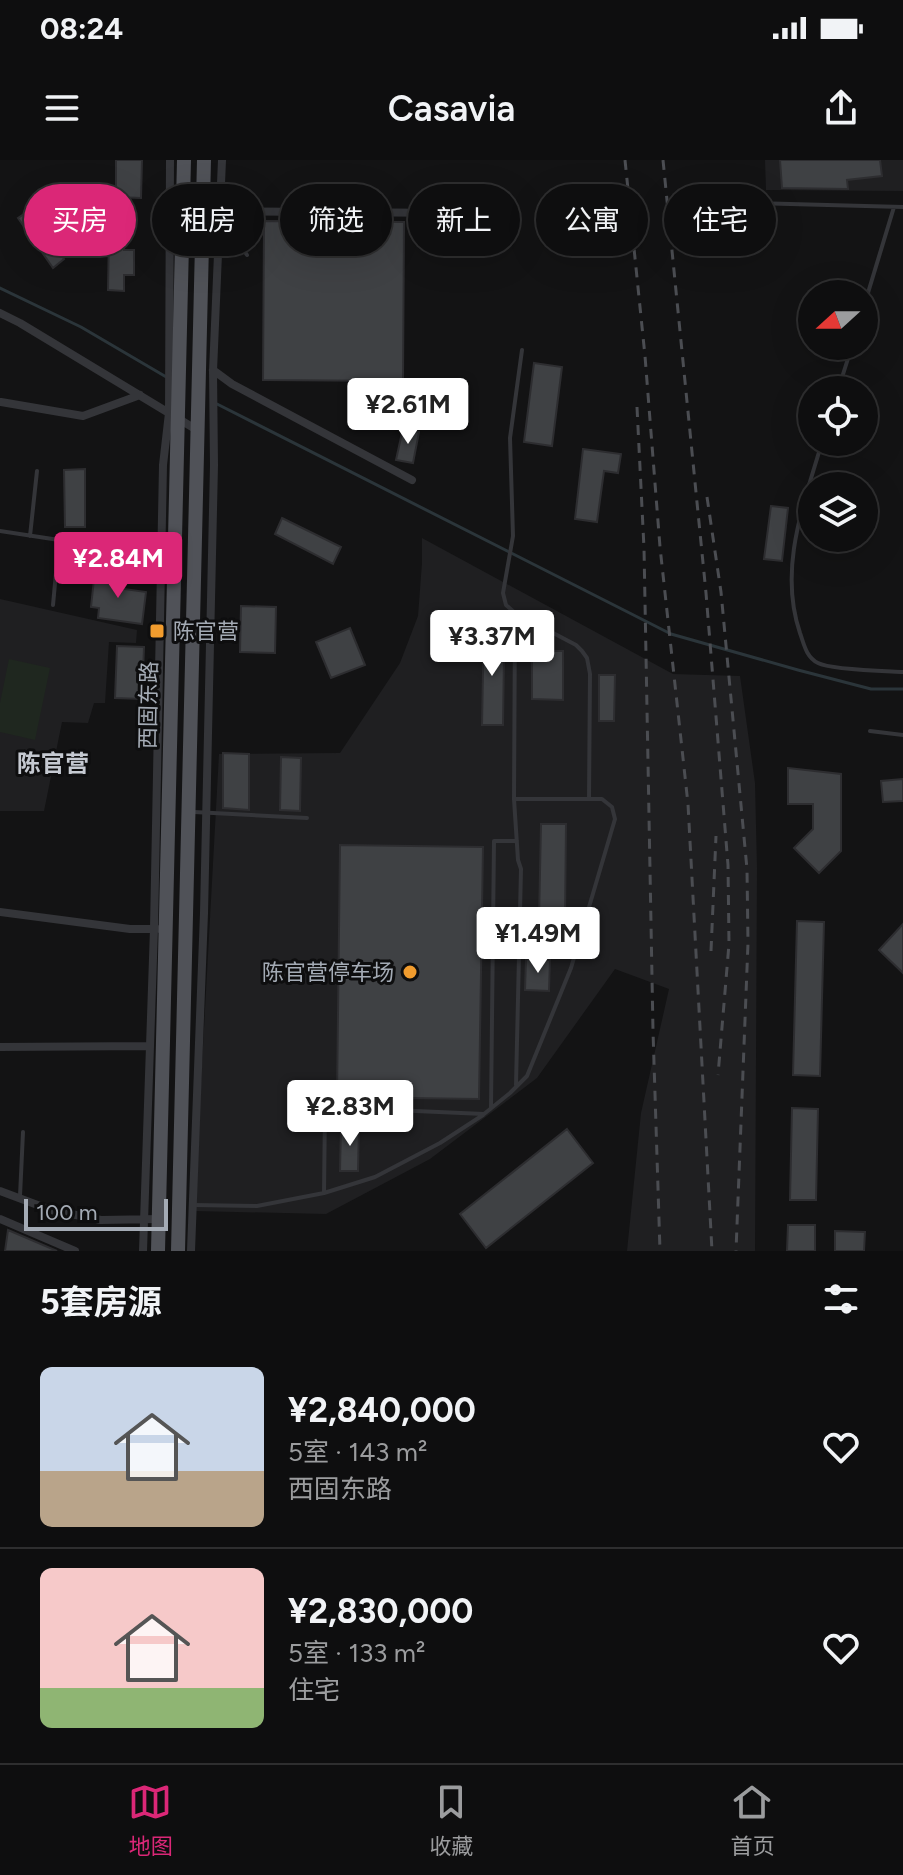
<!DOCTYPE html>
<html lang="zh">
<meta charset="utf-8">
<style>
body{margin:0;font-family:Figtree,"Noto Sans SC",sans-serif;background:#171718;color:#f1f3f6;height:100vh;display:flex;flex-direction:column;font-size:30px;white-space:nowrap}
*{box-sizing:border-box;margin:0}
p{font-size:26px;color:#9b9c9e}
.icon{flex:none;width:44px;height:44px;fill:none;stroke:currentColor;stroke-width:2;stroke-linecap:round;stroke-linejoin:round}
.map{position:relative;height:1091px;overflow:hidden}
.sheet{display:flex;flex-direction:column;background:#0e0e0f;flex:1}
.sheet>*{flex:none}
.top-card{position:absolute;left:24px;top:24px;width:856px;height:72px;display:flex;gap:16px}
.needle{width:52px;rotate:249deg}
.tools{position:absolute;left:798px;top:120px;display:grid;gap:16px}
.tools a{display:grid;place-items:center;width:80px;height:80px;border-radius:50%;background:#0e0e0f;box-shadow:0 8px 32px #0002,0 0 0 2px #2e2e2f;font-size:40px}
.scale{position:absolute;left:24px;bottom:20px;width:144px;box-sizing:border-box;padding-left:8px;border:4px solid #a4abb5;border-top:0;font-size:22px;line-height:28px;white-space:nowrap;color:#a4abb5;-webkit-text-stroke:6px #0e0e0f;paint-order:stroke}
.price{position:absolute;translate:-50% -68px;padding:0 18px;border-radius:8px;background:#fff;color:#222;font-size:26px;line-height:52px;filter:drop-shadow(0 2px 4px #0008)}
.price::after{content:'';position:absolute;left:50%;top:48px;width:24px;height:18px;margin-left:-12px;background:inherit;clip-path:polygon(0 0,100% 0,50% 100%)}
.price.active{background:#db2777;color:#fff}
ul{padding:0;list-style:none}
li{display:flex;align-items:center;gap:24px;height:200px;padding:0 40px}
li+li{border-top:2px solid #2e2e2f}
li span{display:grid;place-items:center;flex:none;width:224px;height:160px;border-radius:12px;color:#555}
li>.icon{margin-inline-start:auto}
span .icon{width:96px;height:96px;fill:#fffc;stroke-width:1}
li b{font-size:34px}
h2{display:flex;justify-content:space-between;align-items:center;height:96px;padding:0 40px;font-size:34px}
.pill{padding:0 28px;border-radius:36px;background:#0e0e0f;box-shadow:0 8px 32px #0002,0 0 0 2px #2e2e2f;font-size:28px;line-height:72px}
.pill.active{background:#db2777;color:#fff}
.status{display:flex;justify-content:space-between;align-items:center;height:56px;padding:0 40px;background:#0e0e0f;direction:ltr}
.status svg{height:22px;fill:currentColor}
header{display:flex;justify-content:space-between;align-items:center;height:104px;padding:0 40px;background:#0e0e0f;font-size:36px;font-weight:600}
.dock{display:flex;justify-content:space-around;align-items:center;height:112px;border-top:2px solid #2e2e2f;background:#0e0e0f;font-size:22px;color:#9b9c9e}
.dock a{display:grid;justify-items:center;gap:4px}
.dock .active{color:#db2777}
.map>svg:first-child{display:block}
.built{fill:#1f1f21}
.green{fill:#1f271f}
.lines{fill:none;stroke-linecap:round;stroke-linejoin:round}
.stream{stroke:#2b353a;stroke-width:3}
.building{fill:#3f4144;stroke:#2d2d30;stroke-width:2}
.lane{stroke:#343539;stroke-width:4}
.street{stroke:#343539;stroke-width:8}
.primary{stroke:#505258;stroke-width:14}
.rail{stroke:#4b4d52;stroke-width:3;stroke-dasharray:10 8;stroke-linecap:butt}
.poi-dot{fill:#f19c2e;stroke:#0e0e0f;stroke-width:3}
.labels{text-anchor:middle;stroke-width:6;stroke-linejoin:round;paint-order:stroke}
.poi-label{font-size:22px;fill:#a4abb5;stroke:#0e0e0f;text-anchor:start}
.street-label{font-size:22px;fill:#a4abb5;stroke:#0e0e0f}
.neighbourhood-label{font-size:24px;font-weight:bold;fill:#c5c9d1;stroke:#0e0e0f}
</style>
<div class="status"><b>08:24</b><svg viewBox="0 0 49 12"><path d="M0 12V9h3v3zM5 12V6h3v6zM10 12V3h3v9zM15 12V0h3v12zM26 1h20v11H26zM47 4h2v5h-2z"/></svg></div>
<header><svg class="icon" aria-label="menu" viewBox="0 0 24 24"><path d="M4 6h16M4 12h16M4 18h16"/></svg>Casavia<svg class="icon" aria-label="share" viewBox="0 0 24 24"><path d="M12 15V3M7 8l5-5 5 5M5 13v7h14v-7"/></svg></header>
<div class="map">
<svg width="903" height="1091" viewBox="0 0 903 1091">
<rect width="100%" height="100%" fill="#131314"/>
<path class="built" d="M765 0H903V31L766 30Z
M422 378 673 514 740 516 755 623 757 708 755 1091H627L641 953 669 829 615 809 537 918 430 999 326 1054 194 1051 219 594 340 593 400 503 418 456 422 403Z
M0 439 137 470 136 483 109 482 105 543H94L88 563 62 562 44 651H0Z"/>
<path class="green" d="M9 499 50 508 35 580 0 572V543Z"/>
<g class="lines">
<path class="stream" d="M0 128 81 167 168 218
M217 244 671 474 798 510 871 529H903"/>
</g>
<path class="building" d="M116 0H142L141 38 116 37Z
M780 0H880L882 16 847 20 848 29 782 28Z
M30 50 39 63 47 58 61 78 53 83 64 99 53 108 18 58Z
M264 61 404 62 403 221 263 220Z
M109 74H124V90H134V115H124V131L108 130Z
M534 203 562 207 552 286 524 282Z
M403 268 419 272 413 303 396 300Z
M583 289 621 294 618 313 604 311 597 362 575 359Z
M85 309V367H65L64 310Z
M771 346 788 348 782 401 764 399Z
M282 358 341 387 333 404 275 374Z
M113 410 127 412 124 429 146 432 142 464 98 458 99 448 91 447 94 419 112 421Z
M241 446 276 447 275 493 240 492Z
M484 459H496V495H504L503 565H482Z
M350 468 365 505 331 518 316 482Z
M117 486 144 487 142 539 115 538Z
M532 491H563V540L532 539Z
M599 515H615L614 561H599Z
M223 593 249 594V650L223 648Z
M281 597 301 598 300 651 280 650Z
M788 608 841 614V691L819 713 794 688 813 669V644H788Z
M903 619V641L883 642 881 621Z
M541 664H566L565 761 539 760Z
M340 685 483 687 479 939 337 937Z
M797 761 824 762 820 916 793 915Z
M903 764V813L879 790Z
M526 799 550 800 549 831 525 830Z
M792 948 818 949 816 1040H790Z
M341 965H359L358 1011H340Z
M567 969 593 1003 486 1088 460 1054Z
M788 1065H815V1091H787Z
M8 1070 57 1091H5Z
M835 1071 865 1072 864 1091H835Z"/>
<g class="lines">
<path class="lane" d="M753 43 903 47
M241 51 243 89 247 95
M864 146 894 47
M522 190 510 278 513 376 503 433 506 445 515 453 576 485 582 491 587 498 590 514 589 639
M838 230 852 186
M822 282C804 344 778 408 800 473 804 484 806 497 818 503 831 510 885 511 903 512
M0 371 59 380 161 385
M30 376 37 311
M53 445 59 380
M870 571 903 575
M514 639 518 700 521 709 516 925
M194 652 307 658
M491 948 494 681H517
M324 1033 375 1017 440 983 483 955
M20 1036 23 972
M193 1045 257 1046 324 1033 325 947 484 954 510 933 527 916 571 808 615 659 612 647 602 639H514L515 453"/>
<path class="street" d="M183 51 458 53
M0 153 20 163 197 270
M213 210 232 224 412 320
M1 242 83 256 140 235
M0 752 130 769H157
M0 887 150 886
M0 1031 51 1050 101 1060 159 1059
M0 1059 75 1091
M143 1091 154 769 163 305 169 253 170 0
M191 1091 204 753 214 305 213 211 222 0"/>
<path class="primary" d="M158 1091 184 0
M178 1091 204 0"/>
<path class="rail" d="M625 0 645 196 660 387 688 644 712 1091
M663 0 706 433 728 705 729 784 718 915
M637 247 644 388 653 871 660 1091
M707 337 721 432 747 709 748 783 736 1091
M711 791 716 676"/>
</g>
<g class="poi-dot">
<rect x="149" y="463" width="16" height="16" rx="4"/>
<circle cx="410" cy="812" r="8"/>
</g>
<g class="labels">
<g class="poi-label">
<text x="173" y="479">陈官营</text>
<text x="394" y="820" text-anchor="end">陈官营停车场</text>
</g>
<g class="street-label">
<text transform="translate(148 545) rotate(-89)" y="8">西固东路</text>
</g>
<g class="neighbourhood-label">
<text x="53" y="612">陈官营</text>
</g>
</g>
</svg>
<div class="tools">
<a><svg class="needle" viewBox="-14 -14 28 28"><path d="M0-13l5 13h-10z" fill="#e53935"/><path d="M0 13l5-13h-10z" fill="#9b9c9e"/></svg></a>
<a><svg class="icon" aria-label="locate" viewBox="0 0 24 24"><circle cx="12" cy="12" r="6"/><path d="M12 2v4M12 18v4M2 12h4M18 12h4"/></svg></a>
<a><svg class="icon" aria-label="layers" viewBox="0 0 24 24"><path d="M12 4l9 5-9 5-9-5zM3 14l9 5 9-5"/></svg></a>
</div>
<div class="scale">100 m</div>
<b class="price" style="left:408px;top:286px">¥2.61M</b>
<b class="price active" style="left:118px;top:440px">¥2.84M</b>
<b class="price" style="left:492px;top:518px">¥3.37M</b>
<b class="price" style="left:538px;top:815px">¥1.49M</b>
<b class="price" style="left:350px;top:988px">¥2.83M</b>
<div class="top-card">
<a class="pill active">买房</a>
<a class="pill">租房</a>
<a class="pill">筛选</a>
<a class="pill">新上</a>
<a class="pill">公寓</a>
<a class="pill">住宅</a>
</div>
</div>
<section class="sheet">
<h2>5套房源<svg class="icon" aria-label="filters" viewBox="0 0 24 24"><path d="M4 7h16M4 17h16"/><circle cx="9" cy="7" r="2"/><circle cx="15" cy="17" r="2"/></svg></h2>
<ul>
<li><span style="background:linear-gradient(#c9d6e8 65%,#b9a48a 0)"><svg class="icon" aria-label="home" viewBox="0 0 24 24"><path d="M3 11l9-7 9 7M6 9v11h12V9"/></svg></span><div><b>¥2,840,000</b><p>5室 · 143 m²</p><p>西固东路</p></div><svg class="icon" aria-label="heart" viewBox="0 0 24 24"><path d="M12 20l-8-8c-3-5 5-10 8-4 3-6 11-1 8 4z"/></svg></li>
<li><span style="background:linear-gradient(#f6c9c9 75%,#8fb573 0)"><svg class="icon" aria-label="home" viewBox="0 0 24 24"><path d="M3 11l9-7 9 7M6 9v11h12V9"/></svg></span><div><b>¥2,830,000</b><p>5室 · 133 m²</p><p>住宅</p></div><svg class="icon" aria-label="heart" viewBox="0 0 24 24"><path d="M12 20l-8-8c-3-5 5-10 8-4 3-6 11-1 8 4z"/></svg></li>
</ul>
</section>
<nav class="dock">
<a class="active"><svg class="icon" aria-label="map" viewBox="0 0 24 24"><path d="M3 6l6-2 6 2 6-2v14l-6 2-6-2-6 2zM9 4v14M15 6v14"/></svg>地图</a>
<a><svg class="icon" aria-label="saved" viewBox="0 0 24 24"><path d="M7 4h10v16l-5-4-5 4z"/></svg>收藏</a>
<a><svg class="icon" aria-label="home" viewBox="0 0 24 24"><path d="M3 11l9-7 9 7M6 9v11h12V9"/></svg>首页</a>
</nav>
